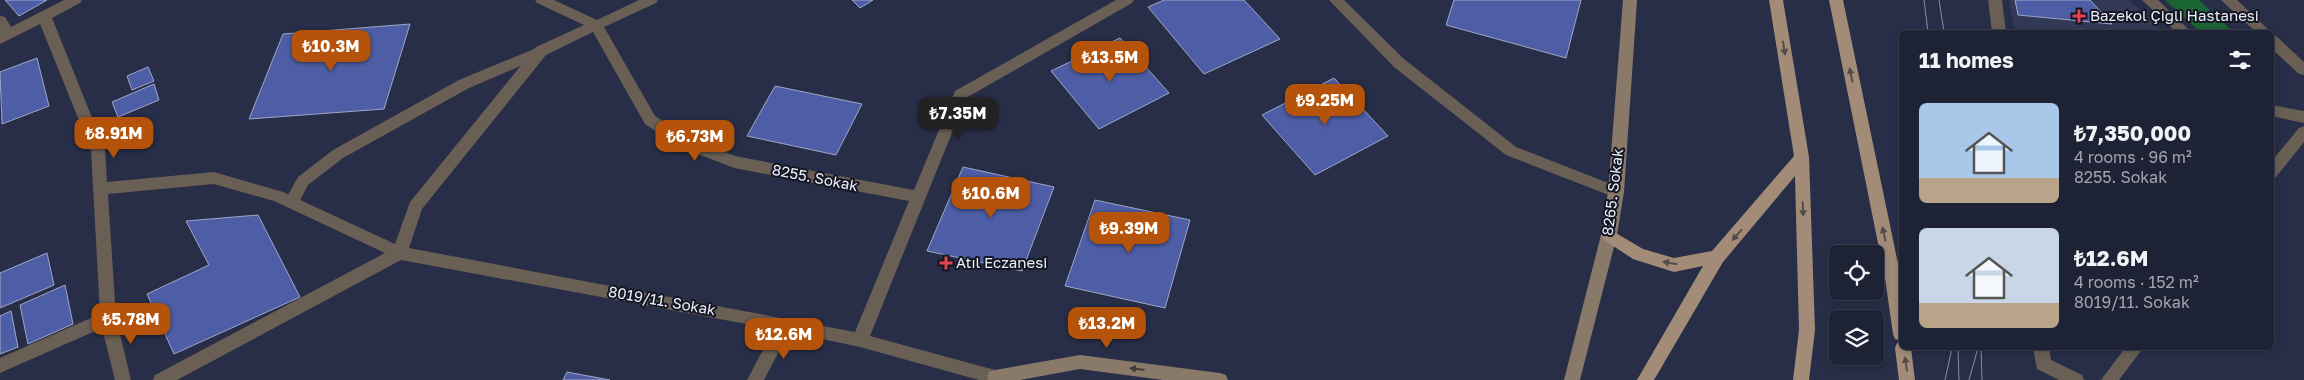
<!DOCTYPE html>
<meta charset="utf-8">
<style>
body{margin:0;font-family:"Golos Text",sans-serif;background:#262a3d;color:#f1f3f6;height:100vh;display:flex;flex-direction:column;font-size:19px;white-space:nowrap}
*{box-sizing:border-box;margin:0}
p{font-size:16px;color:#a1a4ad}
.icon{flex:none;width:28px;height:28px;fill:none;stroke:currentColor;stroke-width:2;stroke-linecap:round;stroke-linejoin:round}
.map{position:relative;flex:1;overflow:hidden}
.details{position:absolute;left:1899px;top:30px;width:375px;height:320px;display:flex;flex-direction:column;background:#1e2235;border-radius:8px;box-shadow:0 2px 8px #0003,0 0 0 1px #3c3f50}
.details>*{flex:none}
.controls{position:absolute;left:1829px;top:245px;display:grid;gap:10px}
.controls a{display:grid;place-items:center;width:55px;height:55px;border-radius:8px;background:#1e2235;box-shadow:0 2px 8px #0003,0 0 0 1px #3c3f50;font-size:25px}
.price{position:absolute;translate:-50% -42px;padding:0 11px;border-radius:10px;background:#b45309;color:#fff;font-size:16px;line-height:32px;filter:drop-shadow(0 1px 2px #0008)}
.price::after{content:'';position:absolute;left:50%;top:30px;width:15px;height:11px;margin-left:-8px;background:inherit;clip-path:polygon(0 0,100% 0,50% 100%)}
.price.on{background:#222;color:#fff}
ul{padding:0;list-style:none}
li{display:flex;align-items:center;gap:15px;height:125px;padding:0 20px}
li span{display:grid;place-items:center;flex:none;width:140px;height:100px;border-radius:8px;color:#555}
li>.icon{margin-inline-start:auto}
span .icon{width:60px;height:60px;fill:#fffc;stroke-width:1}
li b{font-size:21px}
h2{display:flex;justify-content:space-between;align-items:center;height:60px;padding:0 20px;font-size:21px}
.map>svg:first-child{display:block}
.built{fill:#313956}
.green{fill:#1b6433}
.building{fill:#4e5ea6;stroke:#9ea7c6}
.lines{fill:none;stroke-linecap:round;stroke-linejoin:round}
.lane{fill:#695f55;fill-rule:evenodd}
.street{fill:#695f55;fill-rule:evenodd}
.secondary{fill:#897969;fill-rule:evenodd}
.primary{fill:#a28c78;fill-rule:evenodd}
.tram{stroke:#8b90a3;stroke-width:1}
.oneway{fill:#544c49}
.oneway2{fill:#3d393b}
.health-dot{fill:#e0444e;stroke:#141722;stroke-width:2}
.labels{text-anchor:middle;stroke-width:4;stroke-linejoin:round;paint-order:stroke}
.poi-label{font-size:15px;fill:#ebeffc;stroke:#141722;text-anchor:start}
.street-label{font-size:15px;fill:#ebeffc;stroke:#141722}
</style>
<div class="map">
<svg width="2304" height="380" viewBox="0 0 2304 380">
<rect width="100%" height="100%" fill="#282e47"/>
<path class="built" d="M2009 0H2129L2163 32H2015Z"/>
<path class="green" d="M2165 0H2199L2233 32H2200Z"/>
<path class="building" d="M5 0H47L19 16Z
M852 0H873L860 8Z
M1164 0H1244L1280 39 1204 74 1148 7Z
M1454 0H1581L1566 58 1446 25Z
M2015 0H2090L2112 24 2018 15Z
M410 24 384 109 249 119 283 34Z
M1120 38 1169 93 1099 129 1051 71Z
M37 58 49 106 2 124 0 72Z
M148 67 154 81 132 90 127 76Z
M1334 78 1388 136 1315 175 1262 115Z
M154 84 159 100 118 117 112 102Z
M775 86 862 104 836 155 747 136Z
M963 167 1054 187 1022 271 927 251Z
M1095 200 1190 220 1165 308 1065 286Z
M258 215 300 297 174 354 147 294 209 265 186 221Z
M47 253 54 285 0 308V273Z
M65 285 73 324 28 344 20 305Z
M11 311 18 347 0 354V316Z
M567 372 610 380H563Z"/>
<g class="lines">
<path class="lane" d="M541 46 546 47 548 51 546 55 469 88 343 158 308 185 297 206 292 208 287 206 284 202 298 177 333 150 459 80Z"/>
<path class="street" d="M64 0H82L80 3 52 18 105 150 107 182 214 172 283 192 395 244 410 202 536 47 584 25 537 3 535 0H554L597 20 639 0H658L656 3 604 27 655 116 690 139 735 156 914 190 955 91 1116 0H1134L1132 3 966 98 870 336 995 370 1001 372 1003 377 1002 380H979L860 347 789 332 764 380H747L774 329 401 260 177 380H153L155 375 385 253 274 201 214 184 108 194 116 318 131 380H115L102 328 0 373V358L100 314 91 150 40 24 0 44V16L5 17 11 27ZM593 32 645 124 680 147 734 168 909 201 855 332 409 248 422 209 546 55Z
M1329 0H1344L1404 59 1516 147 1621 188 1624 192 1621 196 1616 198 1611 196 1506 155 1394 67Z
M1988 0H2002L2006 32H1992Z
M2142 0H2158L2191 32H2176Z
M2221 0H2237L2271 32H2256Z
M2271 35 2276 36 2304 62V75L2299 74 2271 48Z
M2271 105 2304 111V123L2271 116Z
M2304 126V142L2276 177 2271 179V162L2299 128Z
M2033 348H2049L2051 360 2082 375 2084 380H2059L2037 369Z
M2125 348H2143L2119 380H2101Z"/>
<path class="secondary" d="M1623 0H1637L1624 192 1617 235 1580 380H1564L1601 235 1608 192Z
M1080 355 1220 373 1226 375 1228 380H1163L1080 369 1020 380H988L987 377 989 372 995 370Z"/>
<path class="primary" d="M1769 0H1783L1809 157 1815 330 1809 380H1793L1799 330 1795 176 1723 262 1654 380H1637L1703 266 1674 272 1633 259 1604 240 1601 235 1604 230 1609 229 1643 249 1674 258 1712 251 1794 156Z
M1829 0H1843L1901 278V341L1895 339 1893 334 1885 278Z
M1901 341V348H1911L1915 380H1899L1895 348 1897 343Z"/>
<path class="tram" d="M1924 0 1928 32
M1939 0 1944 32
M1958 348 1959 380
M1981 348 1982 380
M1945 380 1952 348
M1969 380 1978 348"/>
</g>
<defs><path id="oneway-solid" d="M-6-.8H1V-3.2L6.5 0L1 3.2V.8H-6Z" transform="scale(1.25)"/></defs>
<g class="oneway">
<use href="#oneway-solid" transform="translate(1784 48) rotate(81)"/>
<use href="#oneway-solid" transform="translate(1851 75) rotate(-102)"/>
<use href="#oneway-solid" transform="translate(1803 209) rotate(88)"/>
<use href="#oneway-solid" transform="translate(1884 234) rotate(-102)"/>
<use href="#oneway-solid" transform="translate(1737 235) rotate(132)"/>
<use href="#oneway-solid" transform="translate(1670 263) rotate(-170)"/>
<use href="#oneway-solid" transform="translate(1906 364) rotate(-98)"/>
</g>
<use class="oneway2" href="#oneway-solid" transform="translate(1137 369) rotate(-173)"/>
<g class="health-dot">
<path d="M2076.5 8.5h5v5h5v5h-5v5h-5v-5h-5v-5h5z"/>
<path d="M943.5 255.5h5v5h5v5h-5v5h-5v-5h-5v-5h5z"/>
</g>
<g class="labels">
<g class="poi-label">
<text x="2090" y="21">Bazekol Çiğli Hastanesi</text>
<text x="956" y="268">Atıl Eczanesi</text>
</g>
<g class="street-label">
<text transform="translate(815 178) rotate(11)" y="5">8255. Sokak</text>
<text transform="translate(1613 192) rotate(-83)" y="5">8265. Sokak</text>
<text transform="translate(662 301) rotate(10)" y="5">8019/11. Sokak</text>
</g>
</g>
</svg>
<div class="controls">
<a><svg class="icon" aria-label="locate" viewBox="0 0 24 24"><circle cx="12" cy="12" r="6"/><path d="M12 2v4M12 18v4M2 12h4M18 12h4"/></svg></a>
<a><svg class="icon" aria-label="layers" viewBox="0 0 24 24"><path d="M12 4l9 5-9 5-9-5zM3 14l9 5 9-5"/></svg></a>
</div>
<b class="price" style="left:331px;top:72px">₺10.3M</b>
<b class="price" style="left:1110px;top:83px">₺13.5M</b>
<b class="price" style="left:1325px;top:126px">₺9.25M</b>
<b class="price on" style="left:958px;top:139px">₺7.35M</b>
<b class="price" style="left:114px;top:159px">₺8.91M</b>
<b class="price" style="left:695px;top:162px">₺6.73M</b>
<b class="price" style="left:991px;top:219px">₺10.6M</b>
<b class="price" style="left:1129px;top:254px">₺9.39M</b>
<b class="price" style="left:131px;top:345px">₺5.78M</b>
<b class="price" style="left:1107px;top:349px">₺13.2M</b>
<b class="price" style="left:784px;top:360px">₺12.6M</b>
<section class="details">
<h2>11 homes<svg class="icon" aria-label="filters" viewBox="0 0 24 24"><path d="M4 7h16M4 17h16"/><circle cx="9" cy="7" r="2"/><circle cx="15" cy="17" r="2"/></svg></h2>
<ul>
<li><span style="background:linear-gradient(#a9c7e8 75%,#b9a48a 0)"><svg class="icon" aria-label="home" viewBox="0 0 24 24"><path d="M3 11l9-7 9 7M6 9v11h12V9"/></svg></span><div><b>₺7,350,000</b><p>4 rooms · 96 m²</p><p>8255. Sokak</p></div></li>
<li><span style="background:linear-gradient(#c9d6e8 75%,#b9a48a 0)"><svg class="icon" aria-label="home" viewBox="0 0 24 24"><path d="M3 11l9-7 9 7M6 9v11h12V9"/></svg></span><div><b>₺12.6M</b><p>4 rooms · 152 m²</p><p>8019/11. Sokak</p></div></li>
</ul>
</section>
</div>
